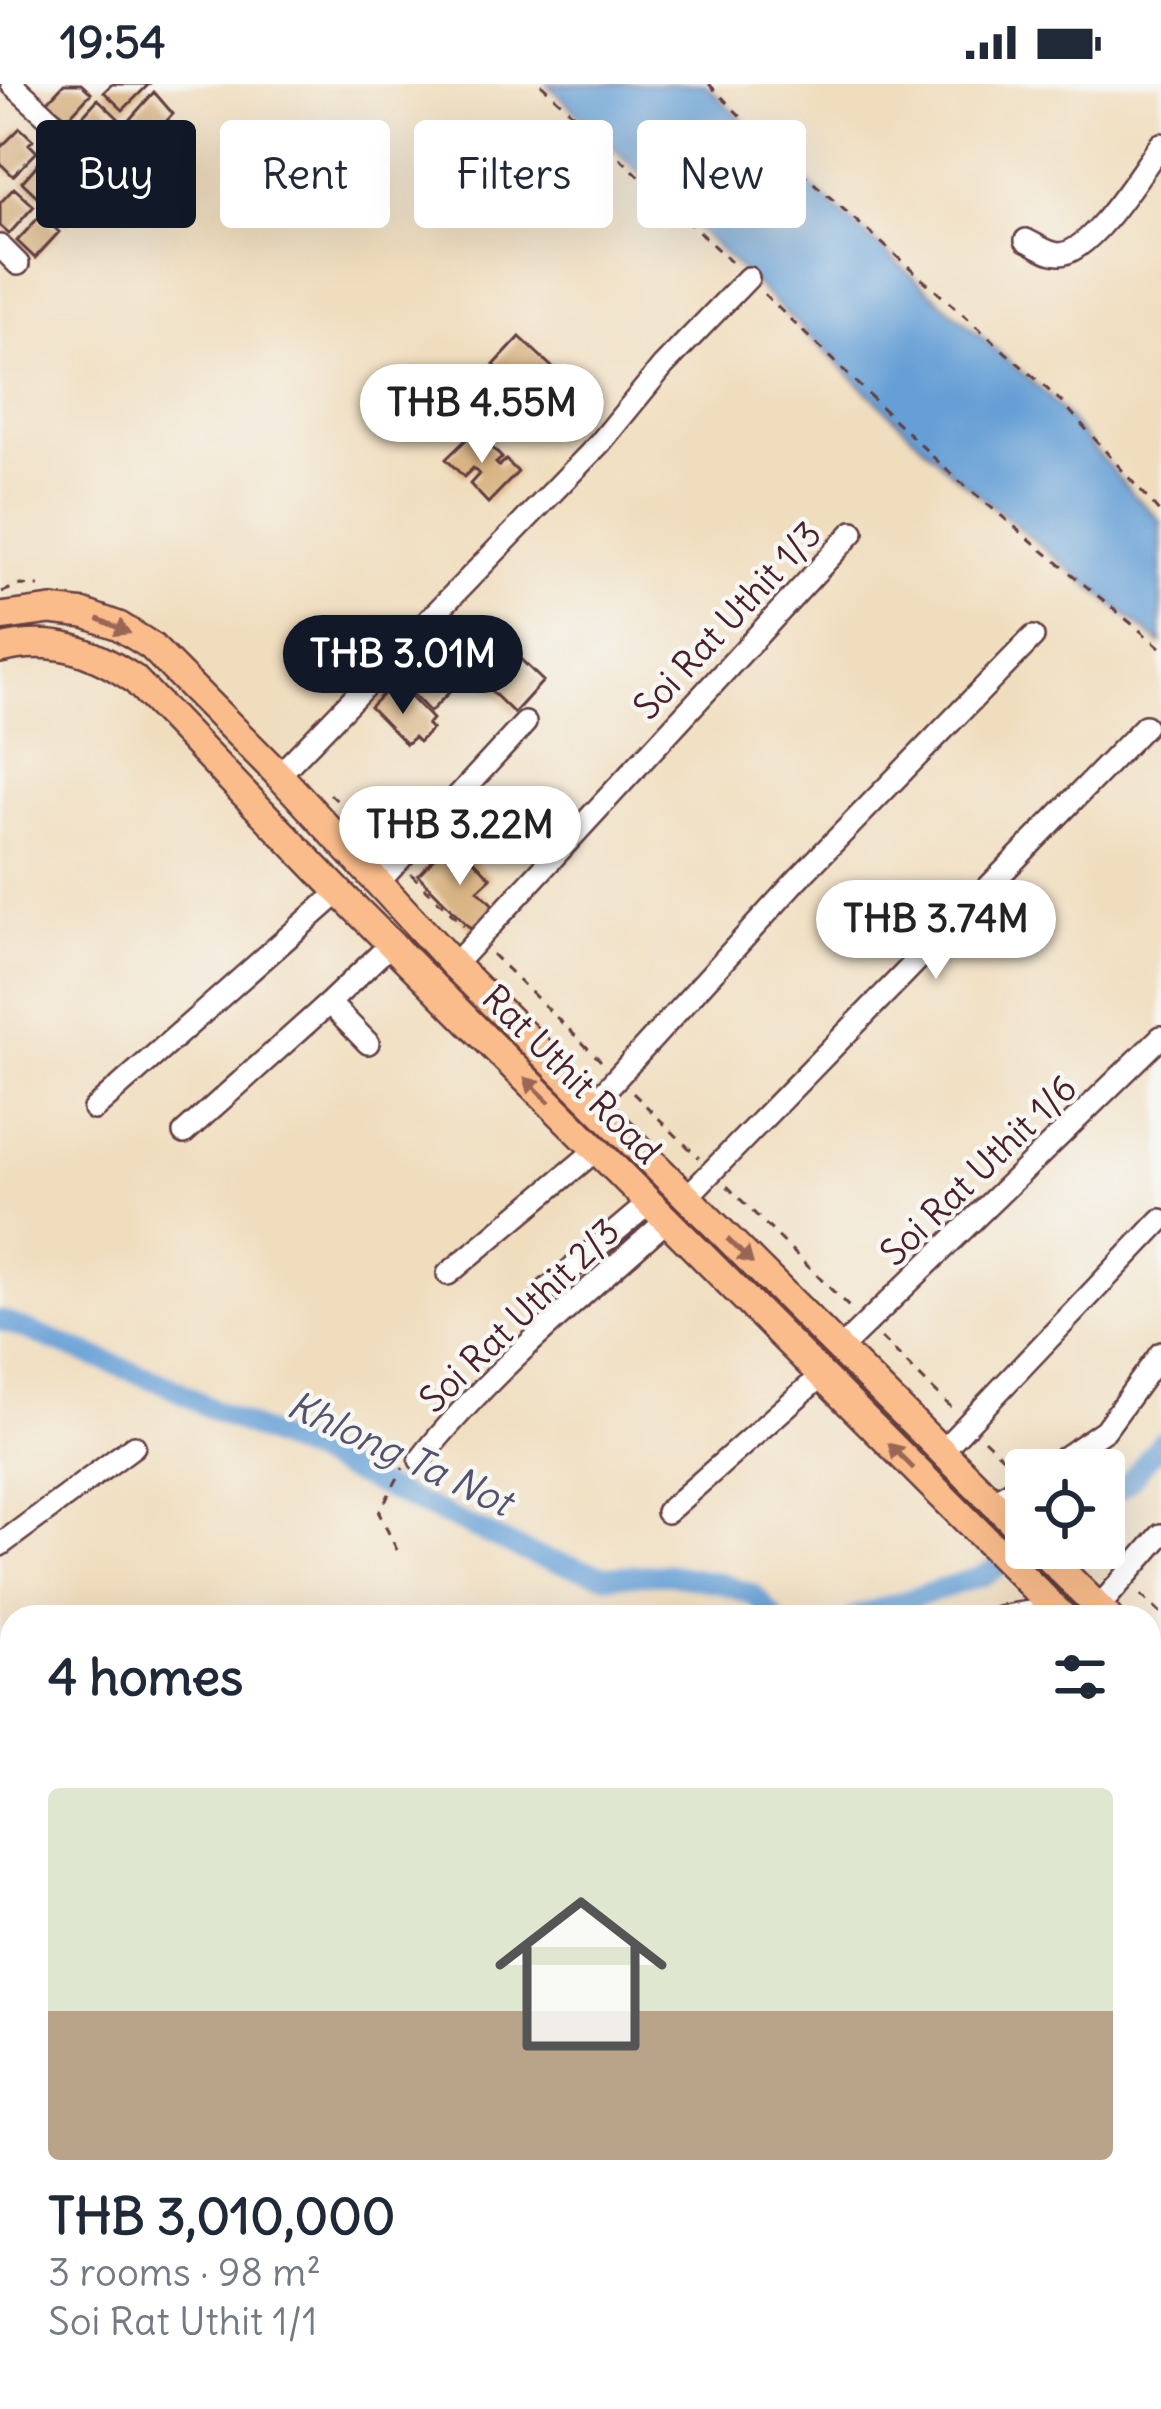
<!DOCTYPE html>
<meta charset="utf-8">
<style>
body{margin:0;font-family:Delius,sans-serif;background:#f6f6f7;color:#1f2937;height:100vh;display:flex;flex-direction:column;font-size:45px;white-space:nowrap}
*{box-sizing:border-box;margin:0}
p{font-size:39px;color:#747a83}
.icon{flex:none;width:66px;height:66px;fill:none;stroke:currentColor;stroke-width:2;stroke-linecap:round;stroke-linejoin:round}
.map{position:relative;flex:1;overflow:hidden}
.details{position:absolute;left:0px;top:1521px;width:1161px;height:804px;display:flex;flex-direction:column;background:#fff;border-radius:36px 36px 0 0;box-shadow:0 12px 48px #0002}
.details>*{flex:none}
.guide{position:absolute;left:36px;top:36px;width:1089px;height:108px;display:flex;gap:24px}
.buttons{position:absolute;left:1005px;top:1365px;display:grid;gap:24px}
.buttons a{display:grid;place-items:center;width:120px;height:120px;border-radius:12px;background:#fff;box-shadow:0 12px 48px #0002;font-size:60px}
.price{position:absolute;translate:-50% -102px;padding:0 27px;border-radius:42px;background:#fff;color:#222;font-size:39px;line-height:78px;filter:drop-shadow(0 3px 6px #0008)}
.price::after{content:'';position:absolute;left:50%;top:72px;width:36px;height:27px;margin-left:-18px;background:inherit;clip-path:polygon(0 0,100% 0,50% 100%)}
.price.on{background:#111827;color:#fff}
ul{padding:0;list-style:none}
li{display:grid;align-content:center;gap:24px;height:636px;padding:0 48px}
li+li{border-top:3px solid #e0e1e3}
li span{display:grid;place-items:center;height:372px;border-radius:12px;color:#555}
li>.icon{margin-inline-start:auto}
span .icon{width:216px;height:216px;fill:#fffc;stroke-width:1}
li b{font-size:51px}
h2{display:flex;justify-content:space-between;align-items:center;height:144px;padding:0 48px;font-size:51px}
.pill{padding:0 42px;border-radius:12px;background:#fff;box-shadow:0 12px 48px #0002;font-size:42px;line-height:108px}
.pill.on{background:#111827;color:#fff}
.status{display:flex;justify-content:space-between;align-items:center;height:84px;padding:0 60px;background:#fff;direction:ltr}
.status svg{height:33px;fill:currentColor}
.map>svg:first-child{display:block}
.industrial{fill:#d0c0bc}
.green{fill:#95da93;stroke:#707c5f;stroke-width:3}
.water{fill:#659fd5;stroke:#585f80;stroke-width:3}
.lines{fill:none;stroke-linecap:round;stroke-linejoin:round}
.canal{stroke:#659fd5;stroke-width:21}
.building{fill:#d9b382}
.minor-casing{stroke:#633c41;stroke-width:26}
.major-casing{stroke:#633c41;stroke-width:32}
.path{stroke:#633c41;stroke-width:3;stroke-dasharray:9 9;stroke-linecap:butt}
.minor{stroke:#fff;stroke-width:21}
.major{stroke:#fabc8b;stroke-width:27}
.oneway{fill:#996656}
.labels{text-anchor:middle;stroke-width:9;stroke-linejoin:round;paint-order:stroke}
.street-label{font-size:36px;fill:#4a1f2b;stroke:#f6f6f2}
.water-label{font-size:39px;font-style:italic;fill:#55526f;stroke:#f6f6f2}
</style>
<div class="status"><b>19:54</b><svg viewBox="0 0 49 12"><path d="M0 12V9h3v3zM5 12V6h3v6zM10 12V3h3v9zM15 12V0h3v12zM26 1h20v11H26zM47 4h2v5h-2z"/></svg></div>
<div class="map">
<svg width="1161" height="2325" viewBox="0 0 1161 2325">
<rect width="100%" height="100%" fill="#f6f6f2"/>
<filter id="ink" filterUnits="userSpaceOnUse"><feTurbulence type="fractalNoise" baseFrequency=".00833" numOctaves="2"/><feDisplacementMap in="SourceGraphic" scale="24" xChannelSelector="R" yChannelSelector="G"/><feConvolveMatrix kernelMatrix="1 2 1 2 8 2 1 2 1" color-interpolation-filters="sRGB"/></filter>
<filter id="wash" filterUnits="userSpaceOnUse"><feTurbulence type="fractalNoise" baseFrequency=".004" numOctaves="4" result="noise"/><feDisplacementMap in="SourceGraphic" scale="48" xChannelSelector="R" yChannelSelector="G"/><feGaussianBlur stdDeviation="2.7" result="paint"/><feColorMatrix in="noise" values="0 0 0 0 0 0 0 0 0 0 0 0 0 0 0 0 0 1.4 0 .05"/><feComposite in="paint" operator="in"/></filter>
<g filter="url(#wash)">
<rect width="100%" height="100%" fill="#f0ddbd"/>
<path class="industrial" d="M1161 2142V2325H989L1000 2313H1149V2155Z"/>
<path class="green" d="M395 2313H608L618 2325H384Z"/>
<path class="water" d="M547 0H705L823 113 1048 312 1131 408 1161 437V560L953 390Z"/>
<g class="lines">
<path class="canal" d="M0 1236 170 1302 211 1325 535 1472 606 1492 669 1490 719 1499 754 1511 774 1533
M1104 1417 1129 1398 1161 1358
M854 1533 985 1491 1031 1464
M289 2325 290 2313"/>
</g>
<g id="blocks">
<path class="building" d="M64 0H81L91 9 68 34 47 18Z
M112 0H149L123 26 104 8Z
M154 8 173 30 151 54 130 35Z
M98 15 118 34 95 59 75 40Z
M125 41 146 61 124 85 102 65Z
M516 42 536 56 520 78 505 66Z
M20 44 33 56 29 60 37 68 13 92 0 79V64Z
M46 71 57 82 54 86 61 92 40 115 22 98Z
M71 99 90 117 67 141 48 123Z
M14 104 34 122 9 150 0 142V119Z
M41 131 59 148 35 174 17 157Z
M520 253 586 315 560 343 494 281Z
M475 347 502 374 496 379 499 382 506 376 518 388 488 419 470 400 479 390 473 384 464 393 446 375Z
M452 531 487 562 472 579 437 548Z
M434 561 466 591 430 628 409 606 430 584 421 575Z
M512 567 543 597 514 629 483 599Z
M386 607 399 620 409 611 432 635 427 641 432 645 419 658 414 653 406 660 370 623Z
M442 766 457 782 469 771 491 794 478 806 497 825 474 848 418 791Z"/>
</g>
</g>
<g filter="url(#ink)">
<use href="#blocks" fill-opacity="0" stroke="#633c41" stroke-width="3"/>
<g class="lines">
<g class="minor-casing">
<path id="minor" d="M12 0 107 87
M1026 156C1037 161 1048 170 1060 170 1092 168 1142 86 1161 60
M0 162 18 180
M279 691 600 359 663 282 748 194
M379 798 525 639
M454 881 853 448
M368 959 329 919 392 859
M592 1021 795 798 1033 553
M94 1025 339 808
M184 1049 329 919
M686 1114 1145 642
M448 1190 596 1066
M544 1208 649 1119
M840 1265 1161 953
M942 1367 1161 1136
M420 1376C487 1290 585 1210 667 1136
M1046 1386 1105 1346 1161 1269
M992 1418 1026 1398
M667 1428 822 1291
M0 1461 134 1362
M1098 1524 1161 1451
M998 1533 1054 1524
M1149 1798 1161 1785
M0 1845 12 1837
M1149 1942 1161 1929
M345 2325 347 2313
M361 2325 390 2313
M653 2325 665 2313
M794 2325 805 2313
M1153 2325 1161 2316"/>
</g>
<g class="major-casing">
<path id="major" d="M0 533 51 526 85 530 119 542 151 562 279 691 454 881 1026 1451
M0 565C52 552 91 566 134 595L339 808 1063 1533
M1039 1464 1108 1533
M1149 1573 1161 1585
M1149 1615 1161 1627"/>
</g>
<path class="path" d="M541 0 731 178
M709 0 756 48 1063 319 1161 430
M764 210 952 391 1161 564
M2 508 20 501 39 502
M330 710 383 762
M411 790 464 842
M492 870 601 977
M633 1009 699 1074
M727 1102 852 1226
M881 1254 951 1323
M984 1355 1011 1381
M1092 1464 1108 1479
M397 1466 379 1429 403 1384
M1141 1511 1161 1530"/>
<use href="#minor" class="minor"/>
<use href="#major" class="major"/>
</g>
<defs><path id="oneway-solid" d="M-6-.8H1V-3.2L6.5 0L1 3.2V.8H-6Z" transform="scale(3)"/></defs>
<g class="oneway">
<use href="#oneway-solid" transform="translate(114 542) rotate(24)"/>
<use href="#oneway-solid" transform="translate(537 1006) rotate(-135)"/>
<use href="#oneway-solid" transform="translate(740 1167) rotate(44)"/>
<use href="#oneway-solid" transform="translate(901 1372) rotate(-135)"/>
</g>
</g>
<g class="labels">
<g class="street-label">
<text transform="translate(727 536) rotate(-47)" y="13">Soi Rat Uthit 1/3</text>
<text transform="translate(572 990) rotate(45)" y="13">Rat Uthit Road</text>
<text transform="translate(978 1086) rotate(-44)" y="13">Soi Rat Uthit 1/6</text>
<text transform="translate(519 1231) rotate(-44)" y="13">Soi Rat Uthit 2/3</text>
</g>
<g class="water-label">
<text transform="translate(400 1369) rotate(25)" y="14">Khlong Ta Not</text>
</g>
</g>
</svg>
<div class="buttons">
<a><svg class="icon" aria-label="locate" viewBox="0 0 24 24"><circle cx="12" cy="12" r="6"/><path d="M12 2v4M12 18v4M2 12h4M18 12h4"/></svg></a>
</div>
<b class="price" style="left:482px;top:382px">THB 4.55M</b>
<b class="price on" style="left:403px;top:633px">THB 3.01M</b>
<b class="price" style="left:460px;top:804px">THB 3.22M</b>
<b class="price" style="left:936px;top:898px">THB 3.74M</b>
<div class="guide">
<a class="pill on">Buy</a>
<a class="pill">Rent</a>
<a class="pill">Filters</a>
<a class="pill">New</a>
</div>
<section class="details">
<h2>4 homes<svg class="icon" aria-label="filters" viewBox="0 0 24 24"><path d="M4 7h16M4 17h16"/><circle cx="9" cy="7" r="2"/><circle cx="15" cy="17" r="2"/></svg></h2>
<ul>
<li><span style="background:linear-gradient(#dfe7d0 60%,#b9a48a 0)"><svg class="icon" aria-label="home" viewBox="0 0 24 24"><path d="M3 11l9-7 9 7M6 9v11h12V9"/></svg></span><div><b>THB 3,010,000</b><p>3 rooms · 98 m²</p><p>Soi Rat Uthit 1/1</p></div></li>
</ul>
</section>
</div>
